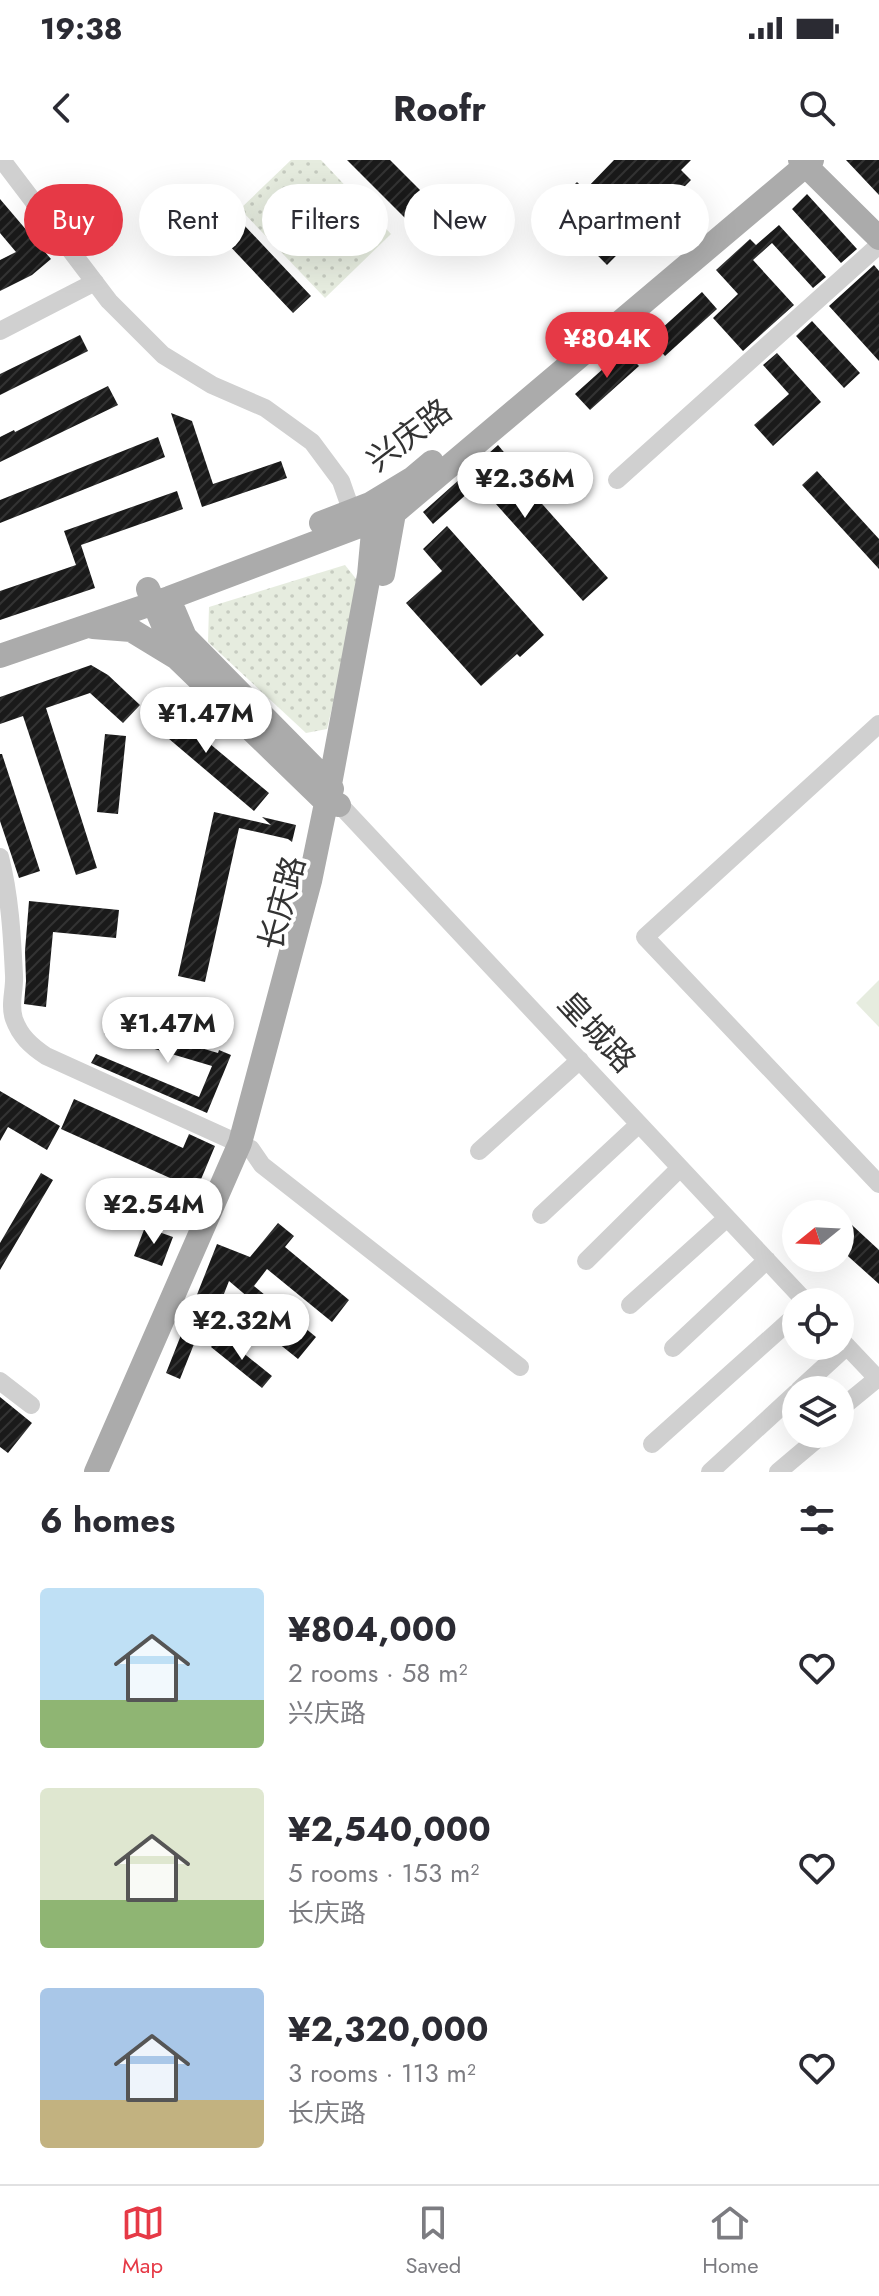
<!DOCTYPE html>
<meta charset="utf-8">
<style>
body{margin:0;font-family:Jost,"Noto Sans SC",sans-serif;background:#f7f7f7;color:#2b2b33;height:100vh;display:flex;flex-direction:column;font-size:30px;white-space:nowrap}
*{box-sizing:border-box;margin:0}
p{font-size:26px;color:#7c7c81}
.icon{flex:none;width:44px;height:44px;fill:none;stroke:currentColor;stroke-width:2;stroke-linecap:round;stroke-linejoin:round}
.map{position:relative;height:1312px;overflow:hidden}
.side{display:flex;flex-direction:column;background:#fff;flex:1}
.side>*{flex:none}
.hud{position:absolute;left:24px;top:24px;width:832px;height:72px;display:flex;gap:16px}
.needle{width:52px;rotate:252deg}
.tools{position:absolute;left:782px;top:1040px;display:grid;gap:16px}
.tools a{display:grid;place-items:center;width:72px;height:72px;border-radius:50%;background:#fff;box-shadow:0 8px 32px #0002;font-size:40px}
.price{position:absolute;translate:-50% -68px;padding:0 18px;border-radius:28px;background:#fff;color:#222;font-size:26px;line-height:52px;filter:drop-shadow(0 2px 4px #0008)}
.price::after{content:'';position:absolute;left:50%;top:48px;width:24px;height:18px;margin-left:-12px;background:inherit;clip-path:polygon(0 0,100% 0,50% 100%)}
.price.selected{background:#e63946;color:#fff}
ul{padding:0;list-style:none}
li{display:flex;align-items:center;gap:24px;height:200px;padding:0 40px}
li span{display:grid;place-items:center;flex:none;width:224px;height:160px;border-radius:8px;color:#555}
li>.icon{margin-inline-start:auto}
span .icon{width:96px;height:96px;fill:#fffc;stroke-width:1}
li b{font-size:34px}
h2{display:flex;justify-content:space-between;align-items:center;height:96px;padding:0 40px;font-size:34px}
.tag{padding:0 28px;border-radius:36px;background:#fff;box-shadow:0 8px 32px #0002;font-size:28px;line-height:72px}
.tag.selected{background:#e63946;color:#fff}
.status{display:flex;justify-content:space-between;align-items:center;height:56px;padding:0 40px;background:#fff;direction:ltr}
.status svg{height:22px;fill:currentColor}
header{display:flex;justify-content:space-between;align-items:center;height:104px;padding:0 40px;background:#fff;font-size:36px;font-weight:700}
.menu{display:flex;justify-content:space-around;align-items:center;height:112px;border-top:2px solid #e1e1e2;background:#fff;font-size:22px;color:#7c7c81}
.menu a{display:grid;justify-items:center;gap:4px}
.menu .selected{color:#e63946}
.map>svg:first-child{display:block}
.green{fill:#e6ecdf}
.park{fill:url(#park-dots)}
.building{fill:url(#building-hatch)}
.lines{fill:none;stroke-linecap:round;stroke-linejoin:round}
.minor{stroke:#d0d0d0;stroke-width:18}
.major{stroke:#ababab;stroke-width:24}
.labels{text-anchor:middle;stroke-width:8;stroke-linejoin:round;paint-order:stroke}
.street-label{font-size:32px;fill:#333;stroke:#fff}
</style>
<div class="status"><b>19:38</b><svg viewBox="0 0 49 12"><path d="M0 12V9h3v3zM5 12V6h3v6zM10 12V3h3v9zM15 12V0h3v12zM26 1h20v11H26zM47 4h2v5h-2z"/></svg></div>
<header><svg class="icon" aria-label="back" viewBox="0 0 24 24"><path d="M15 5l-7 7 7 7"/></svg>Roofr<svg class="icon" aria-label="search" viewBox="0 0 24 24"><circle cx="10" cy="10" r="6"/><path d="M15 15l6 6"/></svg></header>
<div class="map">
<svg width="879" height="1312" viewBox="0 0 879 1312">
<defs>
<pattern id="park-dots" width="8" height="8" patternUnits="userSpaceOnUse" patternTransform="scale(2)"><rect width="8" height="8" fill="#e6ecdf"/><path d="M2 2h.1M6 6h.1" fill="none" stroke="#c6cbc0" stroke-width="1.8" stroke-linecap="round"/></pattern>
<pattern id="building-hatch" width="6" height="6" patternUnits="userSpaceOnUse" patternTransform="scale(2)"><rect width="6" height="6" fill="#1a1a1a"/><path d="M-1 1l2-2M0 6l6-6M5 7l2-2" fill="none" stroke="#333"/></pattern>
</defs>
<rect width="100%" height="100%" fill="#fff"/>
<path class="green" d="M879 820V867L856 843Z"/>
<path class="park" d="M291 0H321L391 74 325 138 240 49Z
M345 405 361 425 327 569 306 573 208 482 209 447Z"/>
<path class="building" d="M347 0H390L445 55 423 76Z
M614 0H691L681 10 691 20 607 105 551 48 577 22 585 30Z
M846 0H879V35Z
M807 34 857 89 841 103 792 49Z
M0 39 51 99 32 115 0 131V100L16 92 0 73Z
M244 65 311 136 293 153 226 82Z
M779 65 826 117 813 128 772 83 753 100 794 145 743 191 713 158 738 134 716 110 750 79 756 85Z
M874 105 879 111V201L829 146Z
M702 132 717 149 665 196 650 179Z
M812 161 860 213 844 228 796 176Z
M80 175 88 191 0 235V214Z
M624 190 639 206 590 250 575 234Z
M777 193 821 242 773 286 754 265 789 234 763 205Z
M108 226 118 245 0 302V277L14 270 15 272Z
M171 253 192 261 213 324 281 301 287 318 202 347Z
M158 277 165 297 0 363V340Z
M498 285 508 297 503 300 608 418 583 441 478 324 433 364 423 352Z
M817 311 879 379V409L802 325Z
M177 331 183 349 81 385 95 428 0 460V431L76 405 64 371Z
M447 366 544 475 520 497 517 494 481 526 406 443 442 411 423 389Z
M91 505 108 515 140 545 123 563 90 533 46 548 97 708 76 715 23 556 0 564V537Z
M156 539 269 633 254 651 142 556Z
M105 574 126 576 118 654 97 652Z
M0 594H2L40 711 19 718 0 661Z
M214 652 271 665 262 657 296 665 292 682 288 679 239 668 205 822 178 816Z
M29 741 119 750 116 778 53 772 46 847 24 844 26 821 25 791Z
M108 861 218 893 219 890 231 895 207 953 91 903 96 894 199 937 212 906 104 874Z
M0 931 60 966 47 990 8 967 0 981Z
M74 939 183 988 189 974 215 986 186 1055 159 1044 170 1018 61 969Z
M41 1013 53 1020 0 1110V1083Z
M840 1054 879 1090V1124L840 1089Z
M278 1063 294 1076 285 1087 349 1140 332 1162 267 1109 254 1126 316 1177 298 1199 238 1151 249 1138 229 1121 215 1157 206 1154 180 1219 166 1213 217 1084 250 1097Z
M145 1067 173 1077 162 1106 134 1096Z
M221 1175 272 1216 262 1228 211 1187Z
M0 1237 32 1263 8 1293 0 1287Z"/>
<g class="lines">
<path class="minor" d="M2 0 109 141 163 195 212 225 265 248 312 282 341 321 355 361
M0 171 95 122
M617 320 879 85
M879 564 645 777 879 1024
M341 646 806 1142
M0 697C10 736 12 776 14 815 15 830 9 844 14 859 20 876 31 886 46 896L251 989 262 1005 520 1207
M479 991 580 900
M541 1055 639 964
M586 1101 680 1008
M630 1145 727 1058
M840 1179 879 1220
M673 1188 767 1100
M0 1221 31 1245
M799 1230 847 1186
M840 1249 879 1217
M652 1284 796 1155
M710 1312 796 1233
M778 1312 823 1274"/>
<path class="major" d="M800 0 879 78
M321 363 370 344 413 318 432 302
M383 414 394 353
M148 429 177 498 326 642 339 645
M174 451 185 477 330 624 332 629
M93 467 131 470 177 498
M0 496 169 438 394 353 812 0
M96 1312 240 983 310 721 330 624 369 415 374 361 370 344"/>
</g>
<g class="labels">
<g class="street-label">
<text transform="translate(409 275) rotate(-37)" y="11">兴庆路</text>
<text transform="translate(282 743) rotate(-75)" y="11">长庆路</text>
<text transform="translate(597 872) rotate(47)" y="11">皇城路</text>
</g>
</g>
</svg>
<div class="tools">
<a><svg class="needle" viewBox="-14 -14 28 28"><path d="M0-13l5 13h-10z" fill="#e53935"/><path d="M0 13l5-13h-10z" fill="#7c7c81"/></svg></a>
<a><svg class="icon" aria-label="locate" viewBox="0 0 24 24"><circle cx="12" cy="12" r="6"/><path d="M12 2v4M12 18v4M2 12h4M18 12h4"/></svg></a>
<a><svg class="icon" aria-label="layers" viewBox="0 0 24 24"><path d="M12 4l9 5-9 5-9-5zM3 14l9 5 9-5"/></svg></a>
</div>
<b class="price selected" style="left:607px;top:220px">¥804K</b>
<b class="price" style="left:525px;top:360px">¥2.36M</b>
<b class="price" style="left:206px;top:595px">¥1.47M</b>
<b class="price" style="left:168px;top:905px">¥1.47M</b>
<b class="price" style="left:154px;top:1086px">¥2.54M</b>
<b class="price" style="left:242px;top:1202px">¥2.32M</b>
<div class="hud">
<a class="tag selected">Buy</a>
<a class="tag">Rent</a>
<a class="tag">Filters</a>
<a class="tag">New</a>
<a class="tag">Apartment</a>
</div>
</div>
<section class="side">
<h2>6 homes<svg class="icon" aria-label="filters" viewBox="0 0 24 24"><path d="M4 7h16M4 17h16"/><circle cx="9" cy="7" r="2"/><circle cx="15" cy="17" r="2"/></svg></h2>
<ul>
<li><span style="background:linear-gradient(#bfe0f5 70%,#8fb573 0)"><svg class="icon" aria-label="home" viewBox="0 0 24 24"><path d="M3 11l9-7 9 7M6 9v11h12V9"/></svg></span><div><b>¥804,000</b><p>2 rooms · 58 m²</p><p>兴庆路</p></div><svg class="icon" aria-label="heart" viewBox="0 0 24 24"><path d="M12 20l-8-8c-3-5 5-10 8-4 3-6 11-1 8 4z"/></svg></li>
<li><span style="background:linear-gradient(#dfe7d0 70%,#8fb573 0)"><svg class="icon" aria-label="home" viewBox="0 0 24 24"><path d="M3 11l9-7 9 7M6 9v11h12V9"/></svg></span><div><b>¥2,540,000</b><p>5 rooms · 153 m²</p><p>长庆路</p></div><svg class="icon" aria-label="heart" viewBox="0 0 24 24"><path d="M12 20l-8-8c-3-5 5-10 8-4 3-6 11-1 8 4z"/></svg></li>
<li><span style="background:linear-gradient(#a9c7e8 70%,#c2b280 0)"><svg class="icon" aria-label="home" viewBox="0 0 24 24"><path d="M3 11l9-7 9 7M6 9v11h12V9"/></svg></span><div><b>¥2,320,000</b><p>3 rooms · 113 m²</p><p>长庆路</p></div><svg class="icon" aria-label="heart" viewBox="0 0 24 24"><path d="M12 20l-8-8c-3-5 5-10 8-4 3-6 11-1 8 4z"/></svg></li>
</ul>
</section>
<nav class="menu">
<a class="selected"><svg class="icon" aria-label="map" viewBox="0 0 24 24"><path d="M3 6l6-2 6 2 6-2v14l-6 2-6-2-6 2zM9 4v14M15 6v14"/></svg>Map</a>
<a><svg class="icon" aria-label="saved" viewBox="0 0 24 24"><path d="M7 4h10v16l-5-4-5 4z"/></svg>Saved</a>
<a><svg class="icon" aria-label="home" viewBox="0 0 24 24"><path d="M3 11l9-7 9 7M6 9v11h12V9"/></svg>Home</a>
</nav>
